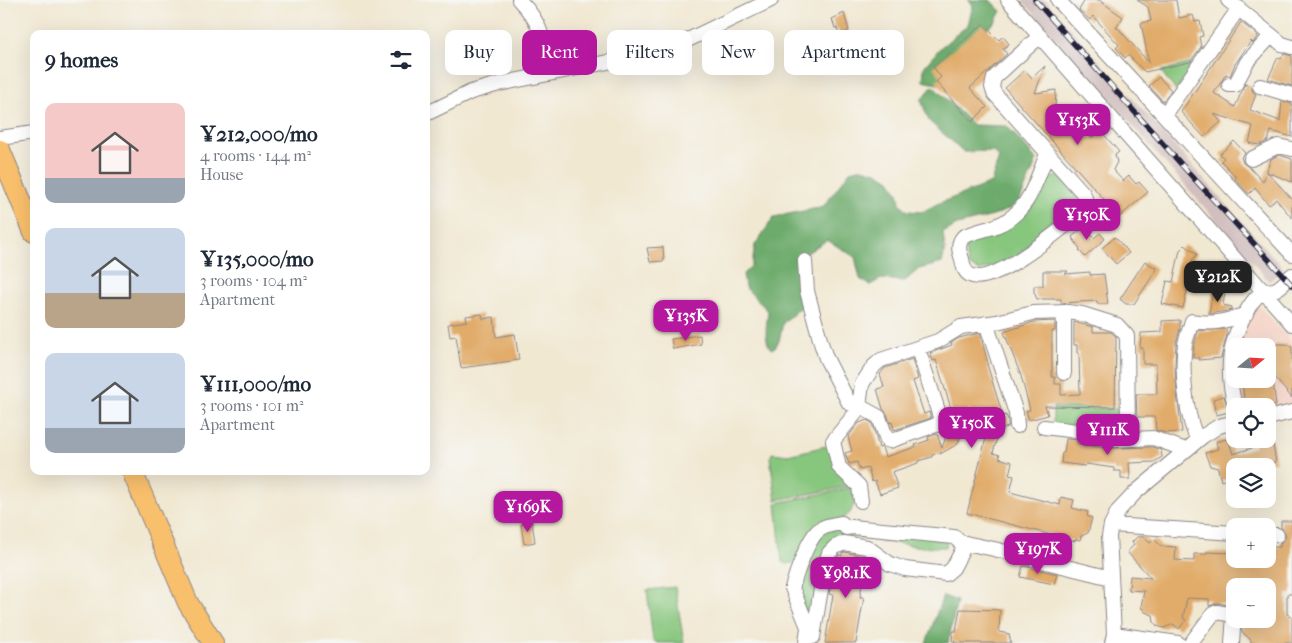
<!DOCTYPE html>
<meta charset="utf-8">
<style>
body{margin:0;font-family:"IM FELL French Canon",serif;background:#f6f6f7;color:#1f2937;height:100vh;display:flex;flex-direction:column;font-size:19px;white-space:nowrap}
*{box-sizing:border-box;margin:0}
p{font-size:16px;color:#747a83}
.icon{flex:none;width:28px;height:28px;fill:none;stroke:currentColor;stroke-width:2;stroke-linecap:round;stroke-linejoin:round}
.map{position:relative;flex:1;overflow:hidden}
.sheet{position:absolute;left:30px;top:30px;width:400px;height:445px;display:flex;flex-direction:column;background:#fff;border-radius:10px;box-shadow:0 5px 20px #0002}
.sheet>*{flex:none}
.hud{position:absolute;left:445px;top:30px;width:475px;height:45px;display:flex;gap:10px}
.needle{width:32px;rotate:72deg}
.buttons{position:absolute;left:1226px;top:338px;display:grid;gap:10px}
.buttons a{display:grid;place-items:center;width:50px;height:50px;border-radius:10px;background:#fff;box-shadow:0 5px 20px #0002;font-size:25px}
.price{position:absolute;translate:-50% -42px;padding:0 11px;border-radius:10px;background:#b5179e;color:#fff;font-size:16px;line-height:32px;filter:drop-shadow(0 1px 2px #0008)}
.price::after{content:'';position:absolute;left:50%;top:30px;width:15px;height:11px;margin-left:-8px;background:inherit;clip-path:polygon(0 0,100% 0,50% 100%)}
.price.on{background:#222;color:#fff}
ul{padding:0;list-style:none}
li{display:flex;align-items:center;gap:15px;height:125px;padding:0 15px}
li span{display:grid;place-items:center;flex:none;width:140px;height:100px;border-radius:10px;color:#555}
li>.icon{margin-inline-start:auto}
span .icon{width:60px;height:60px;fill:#fffc;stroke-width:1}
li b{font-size:21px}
h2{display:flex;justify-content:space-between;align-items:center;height:60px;padding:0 15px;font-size:21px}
.tag{padding:0 18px;border-radius:10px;background:#fff;box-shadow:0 5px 20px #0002;font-size:18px;line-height:45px}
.tag.on{background:#b5179e;color:#fff}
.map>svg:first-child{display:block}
.built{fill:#f6d2c5}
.industrial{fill:#d1bfbf}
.green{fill:#87c67d;stroke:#54745c}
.forest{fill:#6dab6c;stroke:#486654}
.building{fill:#e1ab69}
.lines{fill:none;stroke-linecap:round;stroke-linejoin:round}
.minor-casing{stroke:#8a8586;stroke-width:16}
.highway-casing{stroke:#8a8586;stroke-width:22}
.minor{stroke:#fff;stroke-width:14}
.highway{stroke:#f8bf6c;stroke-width:20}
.rail-casing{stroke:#22223b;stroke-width:5.5}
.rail{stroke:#f6f6f2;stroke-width:4;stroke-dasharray:11;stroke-linecap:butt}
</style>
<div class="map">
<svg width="1292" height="643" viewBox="0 0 1292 643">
<rect width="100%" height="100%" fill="#f6f6f2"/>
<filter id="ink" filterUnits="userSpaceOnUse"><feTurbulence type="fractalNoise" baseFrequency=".02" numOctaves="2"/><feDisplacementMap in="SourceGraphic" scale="10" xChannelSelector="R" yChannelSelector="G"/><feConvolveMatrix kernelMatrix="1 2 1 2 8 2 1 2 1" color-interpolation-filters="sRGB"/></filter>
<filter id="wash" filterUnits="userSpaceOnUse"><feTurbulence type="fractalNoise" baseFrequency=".0096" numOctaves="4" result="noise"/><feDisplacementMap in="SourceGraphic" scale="20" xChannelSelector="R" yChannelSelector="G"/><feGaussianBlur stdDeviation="1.12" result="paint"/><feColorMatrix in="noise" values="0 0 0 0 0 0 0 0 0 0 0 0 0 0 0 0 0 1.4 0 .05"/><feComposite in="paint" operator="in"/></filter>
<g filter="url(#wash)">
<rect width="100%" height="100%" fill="#f1e8d2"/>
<path class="built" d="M1258 305 1292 343V406L1268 414V406H1238L1235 379H1268V346H1237L1247 322Z"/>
<path class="industrial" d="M1022 0H1045L1284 269 1280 273 1269 281Z"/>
<path class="green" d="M1189 64 1192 66 1176 91 1161 71Z
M1059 176 1078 197 1077 209 1012 259 980 271 969 266 965 249 970 240 1020 218 1033 204 1043 179Z
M1053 407 1120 409V426L1110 435 1054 424 1053 420Z
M826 446 831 451 851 486 776 500 770 457 773 453 788 455Z
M851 488 855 502 850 513 842 519 830 522 797 562 787 564 782 562 776 503Z
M842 526 947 538 946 547H923L853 537 831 543 811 625 798 595V579L817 535Z
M675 587 684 643H659L653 641 647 590Z"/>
<path class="forest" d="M968 0H990L1001 11 995 22 975 40 942 85 923 81 924 67 940 48 968 25 973 5Z
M933 86 973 125 1007 126 1037 160 1020 200 1011 208 993 216 957 225 943 233 945 250 942 263 919 269 905 281 881 279 870 285 860 279 855 257 827 240 807 253 801 261 807 302 783 323 779 341 775 347 771 349C763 339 767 323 768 311L745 287 743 274 752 265 755 245 774 217 823 207 850 171 862 168 877 172 890 180 898 193 900 203 908 211 922 212 937 204 991 183 999 157 992 151 964 152 929 121 921 100Z
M943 596 957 601 948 643H926Z"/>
<g id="blocks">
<path class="building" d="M1085 0H1099L1123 17 1116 28H1118L1149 63 1141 23 1151 21 1148 7 1137 0H1176L1179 18 1193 15 1195 22 1200 21 1203 36 1199 37 1201 47 1190 62 1145 72 1128 55 1125 58 1116 48 1119 45 1093 16 1090 20 1079 10Z
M844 13 849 31 839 34 837 28H835L832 19Z
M1241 22 1258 36 1253 43 1251 41 1235 64 1230 76 1226 74 1214 93 1235 107 1245 84 1251 86 1253 92 1256 94 1250 110 1280 121 1282 101 1292 104V137L1271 131 1268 141 1259 145 1249 143 1253 126 1214 114 1221 122 1204 137 1181 112Z
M983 24 999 40 1003 36 1009 44 1003 49 1007 54 970 88 987 107 972 122 936 82 941 77 933 67Z
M1284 54 1292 56V86L1268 79 1278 57 1281 59Z
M1045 66 1035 93 1056 90 1055 109 1077 106 1066 116 1078 130 1085 123 1091 138 1101 131 1119 152 1115 155 1117 162 1113 170 1123 181 1129 176 1136 184 1139 182 1148 192 1110 225 1101 214 1110 206 1005 88 1025 70 1032 78Z
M1159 77 1171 90 1163 101 1149 86Z
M1234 141 1245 153 1241 157 1243 163 1250 168 1263 182 1271 159 1279 155 1292 159V182L1267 172 1292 199V218L1276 199 1269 205 1255 188 1249 194 1235 179 1236 177 1221 161 1224 158 1220 154Z
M1084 227 1094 238 1100 233 1105 239 1085 257 1079 250 1080 249 1072 237Z
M1115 237 1129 253 1116 264 1102 248Z
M1185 245 1197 254 1191 262 1200 264 1196 279 1194 278 1192 284 1189 283 1183 308 1162 304 1167 281 1173 282 1180 250Z
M663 247 664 261 650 262 647 248Z
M1145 261 1157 269 1134 304H1126L1120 299Z
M1043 271H1068L1065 274 1090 272V275L1104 274 1108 304H1097V301L1061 303V299H1037L1034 292V286H1043Z
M1213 290 1225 292 1223 305 1232 307V310L1209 314Z
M482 314 483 319 494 317 496 337 515 334 519 360 461 368 456 336 450 337 448 324 467 321 466 316Z
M1180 320V329L1176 343 1175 367 1177 394 1182 432 1166 433 1156 430 1155 417H1137L1136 394H1157L1156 364H1143V348H1140L1141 333 1162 332V321Z
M1055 321V331H1052V377H1055V384H1061V395L1080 394 1079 353H1077V345H1074V322L1093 327V332H1111L1116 337 1115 407 1045 406 1048 415 1029 420 1026 411 1030 410 1021 376 1004 332 1034 322Z
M1226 329 1227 335 1221 358 1199 360V358H1193L1194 346 1198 331Z
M980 333 988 364H987L994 387 1003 416 1006 415 1008 420V427L999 430 993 453 1000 455 999 458 1012 462 1009 475 1014 476 1010 492 1060 505 1061 497 1074 500 1072 508 1088 512 1087 516 1092 518 1088 533 1081 536 1080 540 1076 539 1075 541 967 513 988 430 978 434 969 408 958 444 940 454 941 452 932 455V457L918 461V463L892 472 898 488 880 494 875 481 872 482 868 468 860 470 857 462 849 464 845 453 852 451 848 437 859 423 867 420 872 423 879 448 882 447 885 457 916 447 915 445 929 440 928 437 937 434 942 448 949 428 958 431 936 360 933 361 930 353 952 345 951 343 959 338Z
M700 335 701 344 673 349 671 339Z
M1277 344H1285L1292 347V398L1268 370V351Z
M912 359 918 379 913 381 924 414 929 412 931 418 894 430 892 422 890 423 887 414 883 409 877 389 884 387 880 374 885 368Z
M1273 379 1276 406H1245L1242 383Z
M1224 396 1229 412 1216 415 1213 399Z
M1066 439 1077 440V444L1109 448 1152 447 1161 450 1162 457 1154 462 1129 463 1130 479H1121V471H1114V468L1086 464 1085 466 1061 463 1062 453H1064Z
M1226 439 1227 442H1229L1233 454 1255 447 1254 439H1272L1276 462 1258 465 1257 462 1243 466H1235V476L1221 481 1218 468 1210 466 1205 453 1218 449 1216 442Z
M1281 521H1292V594H1287V614L1292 617V643H1251V640L1242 632V621L1245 619H1268V586H1235V600L1233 599V606L1218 603 1209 606V599L1187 598 1183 618 1186 620 1179 629 1173 624 1164 628 1157 626 1154 622 1153 615 1145 612 1141 607 1144 591 1129 590 1130 576 1151 578 1127 552 1134 545 1132 542 1138 536 1140 538 1142 536 1150 543 1154 539 1161 546 1176 547 1175 560 1194 561V554H1206V552L1232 553V559H1268V547H1280V543L1285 539 1286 535 1281 527Z
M532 522 535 542 524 544 521 524Z
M845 552 866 557 860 597H864L856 643H825L833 595 829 594 836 561 839 555 842 556V553Z
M1023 566 1057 574 1054 584 1020 577Z
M960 609 1000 610 999 632 1009 634 1011 643H954L955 641H952L953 631H956Z"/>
</g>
</g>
<g filter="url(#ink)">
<use href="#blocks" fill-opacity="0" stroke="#8a8586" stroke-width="1"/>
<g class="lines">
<g class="minor-casing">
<path id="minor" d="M519 0C546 28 543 39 542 75
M1008 0 1292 324
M1058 0 1292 254
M1228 0 1282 44 1292 47
M1040 36 994 78 992 87 994 93 1083 193C1087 201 1087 206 1081 213 1063 227 993 288 970 275 964 272 963 265 962 259 959 251 957 244 963 237 973 232 985 230 996 226 1029 213 1035 183 1047 154
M1229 85H1235L1247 62 1271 36
M1260 86 1292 95
M426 114 471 92 499 84 667 50 771 0
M1164 115 1239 8
M0 138 34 133
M1251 159 1278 146 1292 149
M805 261 807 291 821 343 826 358 849 403 859 406 879 417 887 440 890 441 939 424 941 420 918 349
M1064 312V373
M986 323 1016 413 1017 426
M1235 406C1231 391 1229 376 1230 360 1231 342 1247 301 1263 292 1266 290 1271 291 1274 290 1281 288 1287 280 1292 275
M1268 418 1292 412
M1044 427 1077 431 1099 438 1116 440 1153 438 1186 450
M1198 440C1186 418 1181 369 1185 344 1187 336 1190 328 1192 321 1212 325 1227 321 1246 314
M861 501 859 486 839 467 833 441 855 414 859 406 862 384 874 366 881 360 938 341 961 327 997 322 1033 313 1068 312 1082 314 1117 325 1127 336 1128 438
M1111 525 1235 533
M1268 535H1277
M1114 634 1178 643
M813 637 825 565 829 553 835 547 844 543 867 547 890 564 905 569 946 574 953 568 966 543
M806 643 808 627 792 588C796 574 808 538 819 530 825 525 835 524 842 523L846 528 852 527 954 537 960 542 994 549 1111 578
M1112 643 1114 634 1109 536 1111 525 1118 511 1136 492 1203 436 1219 426 1235 422
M1191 643 1213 614 1217 612 1234 615 1232 643"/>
</g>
<g class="highway-casing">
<path id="highway" d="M0 150 34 232
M132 471 188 603 213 643"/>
</g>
<use href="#minor" class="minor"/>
<use href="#highway" class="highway"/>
<g class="rail-casing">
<path id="rail" d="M1035 0 1189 173 1292 285"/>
</g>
<use href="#rail" class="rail"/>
</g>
</g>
</svg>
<div class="buttons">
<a><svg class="needle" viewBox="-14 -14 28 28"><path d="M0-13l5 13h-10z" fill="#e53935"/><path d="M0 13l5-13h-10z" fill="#747a83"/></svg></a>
<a><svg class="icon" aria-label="locate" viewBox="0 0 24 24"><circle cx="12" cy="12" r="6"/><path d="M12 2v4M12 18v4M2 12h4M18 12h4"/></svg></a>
<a><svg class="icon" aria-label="layers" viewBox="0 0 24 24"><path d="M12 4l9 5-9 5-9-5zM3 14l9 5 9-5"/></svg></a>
<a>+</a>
<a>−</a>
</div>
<b class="price" style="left:1078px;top:146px">¥153K</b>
<b class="price" style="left:1087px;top:241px">¥150K</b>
<b class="price on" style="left:1218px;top:303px">¥212K</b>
<b class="price" style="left:686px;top:342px">¥135K</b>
<b class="price" style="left:972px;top:449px">¥150K</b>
<b class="price" style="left:1108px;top:456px">¥111K</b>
<b class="price" style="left:528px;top:533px">¥169K</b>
<b class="price" style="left:1038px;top:575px">¥197K</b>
<b class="price" style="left:846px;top:599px">¥98.1K</b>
<div class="hud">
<a class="tag">Buy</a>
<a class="tag on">Rent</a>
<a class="tag">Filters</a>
<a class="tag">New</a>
<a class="tag">Apartment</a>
</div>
<section class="sheet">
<h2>9 homes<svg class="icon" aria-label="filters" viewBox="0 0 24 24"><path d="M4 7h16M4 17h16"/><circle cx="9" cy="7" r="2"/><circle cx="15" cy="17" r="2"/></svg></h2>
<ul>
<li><span style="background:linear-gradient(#f6c9c9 75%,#9aa5b1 0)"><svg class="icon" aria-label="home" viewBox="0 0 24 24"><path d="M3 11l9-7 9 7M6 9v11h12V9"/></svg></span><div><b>¥212,000/mo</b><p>4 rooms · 144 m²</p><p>House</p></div></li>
<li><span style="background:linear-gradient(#c9d6e8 65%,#b9a48a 0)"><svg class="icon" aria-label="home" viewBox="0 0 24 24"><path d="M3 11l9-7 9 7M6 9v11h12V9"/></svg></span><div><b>¥135,000/mo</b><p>3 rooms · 104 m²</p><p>Apartment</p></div></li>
<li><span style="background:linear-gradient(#c9d6e8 75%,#9aa5b1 0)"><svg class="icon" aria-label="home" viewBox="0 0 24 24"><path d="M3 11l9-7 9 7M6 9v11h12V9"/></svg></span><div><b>¥111,000/mo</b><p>3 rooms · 101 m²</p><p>Apartment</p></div></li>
</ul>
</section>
</div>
